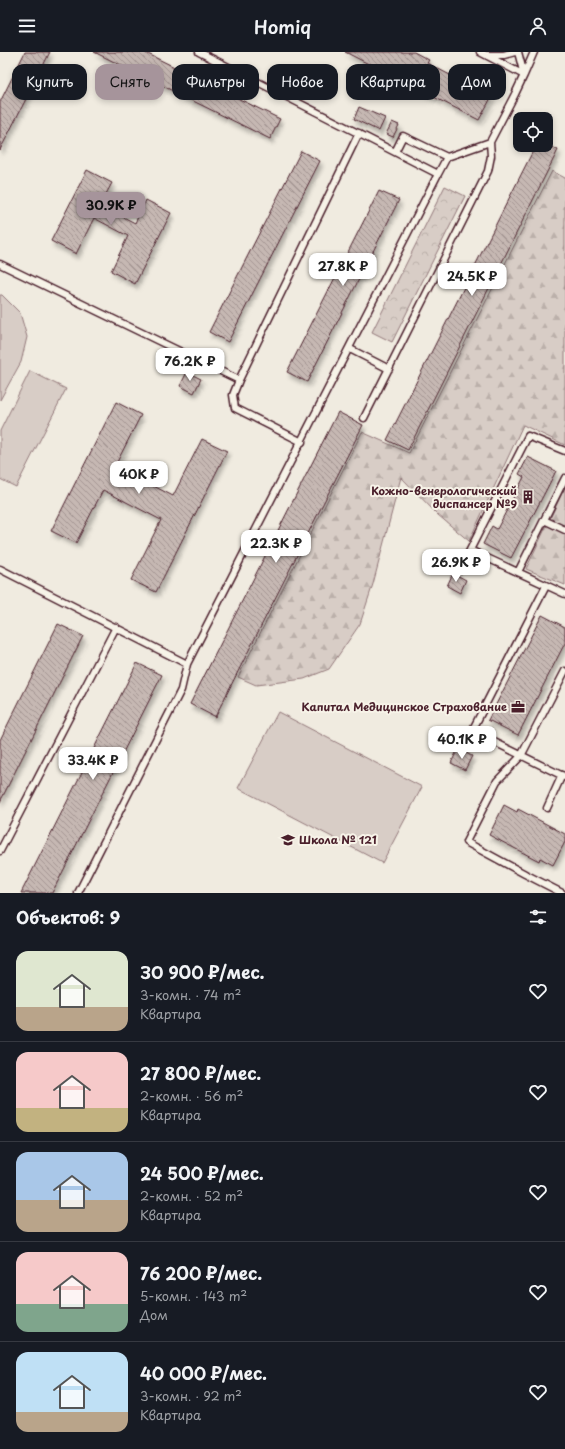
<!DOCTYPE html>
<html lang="ru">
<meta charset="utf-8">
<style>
body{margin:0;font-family:"Playpen Sans",sans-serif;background:#242831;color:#f1f3f6;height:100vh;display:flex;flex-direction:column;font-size:15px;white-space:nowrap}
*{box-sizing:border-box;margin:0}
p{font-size:13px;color:#9ea1a6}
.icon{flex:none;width:22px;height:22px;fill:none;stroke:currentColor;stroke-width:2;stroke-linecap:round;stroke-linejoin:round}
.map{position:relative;height:841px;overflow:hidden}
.details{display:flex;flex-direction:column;background:#171b24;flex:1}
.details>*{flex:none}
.banner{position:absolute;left:12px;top:12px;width:541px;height:36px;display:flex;gap:8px}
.tools{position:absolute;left:513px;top:60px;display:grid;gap:8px}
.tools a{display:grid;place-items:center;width:40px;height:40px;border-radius:8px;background:#171b24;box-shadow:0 2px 6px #0003;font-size:20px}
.price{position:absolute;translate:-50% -34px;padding:0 9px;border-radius:8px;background:#fff;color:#222;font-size:13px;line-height:26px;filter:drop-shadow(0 1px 2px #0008)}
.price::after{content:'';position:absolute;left:50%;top:24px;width:12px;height:9px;margin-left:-6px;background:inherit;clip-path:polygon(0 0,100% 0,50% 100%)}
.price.active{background:#a6949b;color:#111}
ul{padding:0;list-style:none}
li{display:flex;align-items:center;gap:12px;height:100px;padding:0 16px}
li+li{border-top:1px solid #363941}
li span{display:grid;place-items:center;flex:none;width:112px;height:80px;border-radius:12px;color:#555}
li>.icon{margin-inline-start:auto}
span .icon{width:48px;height:48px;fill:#fffc;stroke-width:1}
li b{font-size:17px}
h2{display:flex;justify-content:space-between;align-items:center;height:48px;padding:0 16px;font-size:17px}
.chip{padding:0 14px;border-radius:12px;background:#171b24;box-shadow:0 2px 6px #0003;font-size:14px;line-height:36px}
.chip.active{background:#a6949b;color:#111}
header{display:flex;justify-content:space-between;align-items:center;height:52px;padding:0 16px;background:#171b24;font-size:18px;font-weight:600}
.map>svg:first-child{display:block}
.forest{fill:url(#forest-firs);stroke:#917678}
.park{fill:url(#park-crowns);stroke:#917678}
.pitch{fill:#d8cdc6;stroke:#917678}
.building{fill:url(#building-back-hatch);stroke:#4a1f2b;filter:url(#shadow)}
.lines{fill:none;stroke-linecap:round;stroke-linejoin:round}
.service-casing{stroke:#4a1f2b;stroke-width:9}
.service{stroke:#f7f3e8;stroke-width:6}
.labels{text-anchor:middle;stroke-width:4;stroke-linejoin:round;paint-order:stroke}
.poi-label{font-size:11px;font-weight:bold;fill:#4a1f2b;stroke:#f7f3e8;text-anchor:end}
</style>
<header><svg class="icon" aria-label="menu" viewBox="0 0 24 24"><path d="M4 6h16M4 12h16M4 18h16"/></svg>Homiq<svg class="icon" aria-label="person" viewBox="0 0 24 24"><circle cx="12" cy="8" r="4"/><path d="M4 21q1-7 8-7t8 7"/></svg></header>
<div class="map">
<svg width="565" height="841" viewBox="0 0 565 841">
<defs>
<pattern id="forest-firs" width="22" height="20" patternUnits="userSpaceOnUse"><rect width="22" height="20" fill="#d8cdc6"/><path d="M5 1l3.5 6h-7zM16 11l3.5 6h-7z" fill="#bbb0aa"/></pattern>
<pattern id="park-crowns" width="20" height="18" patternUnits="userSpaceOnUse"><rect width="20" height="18" fill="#d8cdc6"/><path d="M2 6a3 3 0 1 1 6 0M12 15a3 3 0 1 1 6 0" fill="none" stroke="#bbb0aa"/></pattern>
<pattern id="building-back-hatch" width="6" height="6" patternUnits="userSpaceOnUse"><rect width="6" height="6" fill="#c6b8b3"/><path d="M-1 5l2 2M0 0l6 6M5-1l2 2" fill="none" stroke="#a39592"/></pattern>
<filter id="shadow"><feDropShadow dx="2.5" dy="4.5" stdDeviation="2" flood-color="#0004"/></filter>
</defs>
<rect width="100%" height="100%" fill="#f0ebe0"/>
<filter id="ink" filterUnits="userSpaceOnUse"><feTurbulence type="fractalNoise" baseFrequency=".025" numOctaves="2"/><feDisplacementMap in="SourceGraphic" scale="8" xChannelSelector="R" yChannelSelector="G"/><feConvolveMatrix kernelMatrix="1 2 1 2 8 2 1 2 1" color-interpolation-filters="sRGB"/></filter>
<g filter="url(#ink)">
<path class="forest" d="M552 119 565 126V393L523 373 469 489 438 463 401 425 373 532 360 572 329 617 304 627 256 633 238 625 362 380 409 401Z
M565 435V533L526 517Z"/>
<path class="park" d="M445 134 465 144 392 290 372 280Z"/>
<path class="pitch" d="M0 243H2L20 261 27 285 21 310 0 348Z
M30 319 66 337 16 435 0 427V379Z
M278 660 422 735 382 811 238 736Z"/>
<path class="building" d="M25 0H50L0 98V50Z
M94 0H144L280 67 270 87Z
M345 0H414L429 8 427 11 450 23 452 20 480 34 479 37 492 44 479 68Z
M359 55 385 66 379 79 354 67Z
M392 70 399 73 393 85 386 82Z
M546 92 558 98 408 398 387 388 536 93Z
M301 99 320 109 228 290 209 280Z
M87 118 112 131 100 153 135 171 146 148 171 161 135 232 111 219 128 184 94 166 76 202 51 189Z
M379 139 399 148 307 330 287 320Z
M187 320 201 327 194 341 180 334Z
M116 350 141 363 115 414 173 444 202 387 227 399 156 540 131 528 161 468 103 438 76 491 51 479Z
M338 360 363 373 215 665 190 652Z
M528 405 556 419 511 506 483 492 492 474 497 477 524 425 519 422Z
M453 521 466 528 460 541 447 534Z
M542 563 565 575V591L518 683 488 668Z
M58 572 83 584 0 750V688Z
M137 611 162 623 98 750 52 841H21Z
M458 697 472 704 465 718 451 711Z
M504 753 517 760 518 757 565 782V790L553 813 540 806 539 809 489 783Z"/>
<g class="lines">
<g class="service-casing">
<path id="service" d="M199 0 438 122 447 105 490 90
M480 0 524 23 534 0
M487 3H504L515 0
M395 100 403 84 447 105
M0 212 239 328
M350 297 389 317
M364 366 488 119 491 104 490 90 515 42 524 23 518 0
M302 390 235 356 233 343 239 328 359 81
M565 399 528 384 470 498 565 542
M544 468 565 478
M0 517 187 612
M460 518 470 498
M518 520 565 426
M546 534 472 679 565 725
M547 756 562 723
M0 799 116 575
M78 841 181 638 187 612 438 122
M562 841 525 822 466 790 497 729 521 704 565 619"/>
</g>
<use href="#service" class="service"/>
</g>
</g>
<defs>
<g id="building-bare" transform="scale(1.08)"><path d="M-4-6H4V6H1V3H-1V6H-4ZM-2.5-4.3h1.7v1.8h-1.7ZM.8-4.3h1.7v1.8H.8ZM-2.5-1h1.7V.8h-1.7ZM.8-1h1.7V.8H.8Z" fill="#4a1f2b" stroke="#f7f3e8" stroke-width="2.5" paint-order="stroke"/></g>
<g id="office-bare" transform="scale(1.08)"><path d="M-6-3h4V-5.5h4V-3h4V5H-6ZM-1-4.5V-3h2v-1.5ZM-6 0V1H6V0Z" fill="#4a1f2b" stroke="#f7f3e8" stroke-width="2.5" paint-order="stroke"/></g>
<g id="school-bare" transform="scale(1.08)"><path d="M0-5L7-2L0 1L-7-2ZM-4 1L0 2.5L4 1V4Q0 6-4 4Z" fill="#4a1f2b" stroke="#f7f3e8" stroke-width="2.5" paint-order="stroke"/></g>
</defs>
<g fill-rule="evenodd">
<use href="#building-bare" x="528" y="445"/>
<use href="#office-bare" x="518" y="655"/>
<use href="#school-bare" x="288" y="788"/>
</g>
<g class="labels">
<g class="poi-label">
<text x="517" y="443">Кожно-венерологический<tspan x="517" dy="13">диспансер №9</tspan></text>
<text x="507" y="659">Капитал Медицинское Страхование</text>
<text x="299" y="792" text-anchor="start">Школа № 121</text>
</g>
</g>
</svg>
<div class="tools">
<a><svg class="icon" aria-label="locate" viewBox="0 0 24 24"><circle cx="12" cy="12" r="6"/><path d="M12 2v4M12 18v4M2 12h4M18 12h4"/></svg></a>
</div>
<b class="price active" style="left:111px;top:174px">30.9K ₽</b>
<b class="price" style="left:343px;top:235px">27.8K ₽</b>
<b class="price" style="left:472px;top:245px">24.5K ₽</b>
<b class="price" style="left:190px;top:330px">76.2K ₽</b>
<b class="price" style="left:139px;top:443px">40K ₽</b>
<b class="price" style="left:276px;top:512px">22.3K ₽</b>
<b class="price" style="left:456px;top:531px">26.9K ₽</b>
<b class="price" style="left:462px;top:708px">40.1K ₽</b>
<b class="price" style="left:93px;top:729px">33.4K ₽</b>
<div class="banner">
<a class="chip">Купить</a>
<a class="chip active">Снять</a>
<a class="chip">Фильтры</a>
<a class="chip">Новое</a>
<a class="chip">Квартира</a>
<a class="chip">Дом</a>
</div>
</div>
<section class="details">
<h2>Объектов: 9<svg class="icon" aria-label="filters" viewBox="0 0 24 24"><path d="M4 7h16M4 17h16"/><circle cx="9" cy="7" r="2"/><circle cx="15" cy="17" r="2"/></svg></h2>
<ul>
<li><span style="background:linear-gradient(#dfe7d0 70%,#b9a48a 0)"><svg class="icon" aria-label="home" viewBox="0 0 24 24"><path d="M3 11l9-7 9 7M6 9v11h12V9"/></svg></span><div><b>30 900 ₽/мес.</b><p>3-комн. · 74 m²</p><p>Квартира</p></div><svg class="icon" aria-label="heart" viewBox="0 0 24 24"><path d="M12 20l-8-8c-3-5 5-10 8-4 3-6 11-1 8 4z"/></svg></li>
<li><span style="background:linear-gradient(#f6c9c9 70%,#c2b280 0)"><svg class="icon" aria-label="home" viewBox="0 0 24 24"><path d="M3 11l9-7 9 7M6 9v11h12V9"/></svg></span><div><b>27 800 ₽/мес.</b><p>2-комн. · 56 m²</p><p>Квартира</p></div><svg class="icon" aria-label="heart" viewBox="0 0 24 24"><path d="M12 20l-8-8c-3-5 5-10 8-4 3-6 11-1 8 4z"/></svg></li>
<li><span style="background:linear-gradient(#a9c7e8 60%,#b9a48a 0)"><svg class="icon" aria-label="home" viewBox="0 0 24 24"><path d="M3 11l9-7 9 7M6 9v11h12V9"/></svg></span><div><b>24 500 ₽/мес.</b><p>2-комн. · 52 m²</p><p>Квартира</p></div><svg class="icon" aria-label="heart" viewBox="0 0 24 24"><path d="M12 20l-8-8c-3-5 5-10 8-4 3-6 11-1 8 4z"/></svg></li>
<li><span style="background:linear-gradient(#f6c9c9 65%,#7fa58c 0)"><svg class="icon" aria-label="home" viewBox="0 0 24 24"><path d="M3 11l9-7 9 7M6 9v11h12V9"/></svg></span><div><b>76 200 ₽/мес.</b><p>5-комн. · 143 m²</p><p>Дом</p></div><svg class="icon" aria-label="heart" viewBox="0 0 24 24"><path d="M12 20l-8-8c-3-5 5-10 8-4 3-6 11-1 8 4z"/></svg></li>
<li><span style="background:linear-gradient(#bfe0f5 75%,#b9a48a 0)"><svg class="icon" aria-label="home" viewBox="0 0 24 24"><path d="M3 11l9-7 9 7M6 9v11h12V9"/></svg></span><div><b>40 000 ₽/мес.</b><p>3-комн. · 92 m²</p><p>Квартира</p></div><svg class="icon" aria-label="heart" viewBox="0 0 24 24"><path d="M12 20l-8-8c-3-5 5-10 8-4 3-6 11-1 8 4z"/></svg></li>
</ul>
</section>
